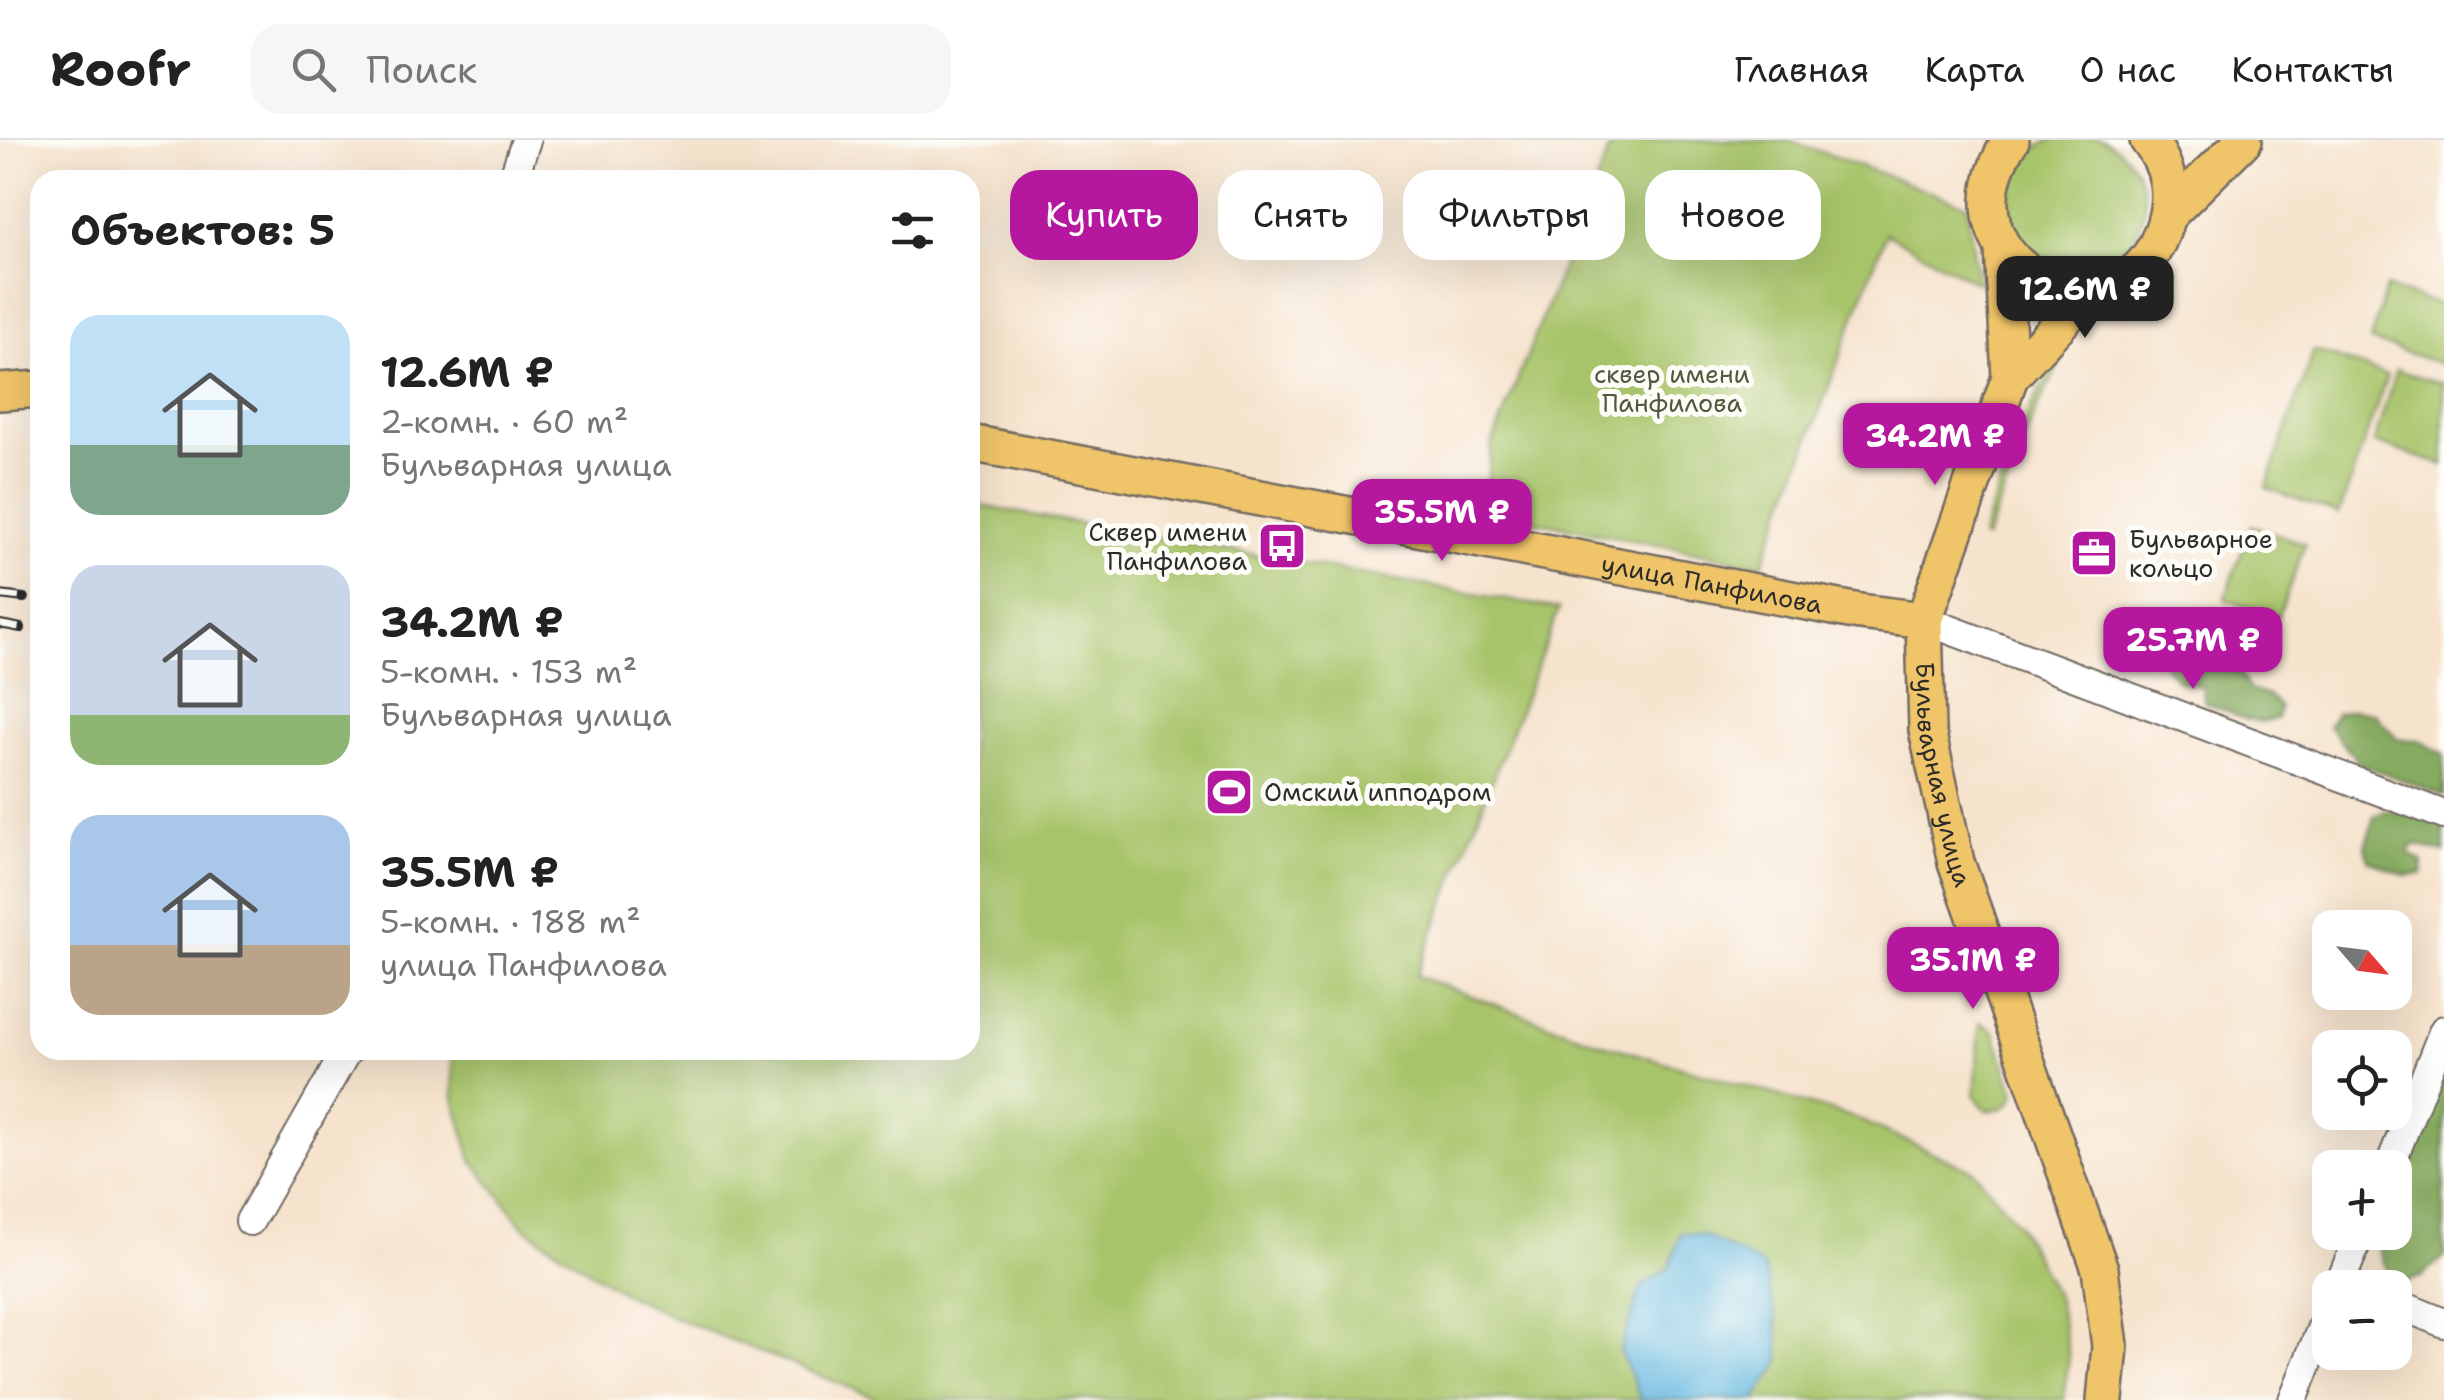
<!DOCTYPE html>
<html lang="ru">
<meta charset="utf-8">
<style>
body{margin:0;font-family:"Shantell Sans",sans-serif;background:#f6f6f6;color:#222;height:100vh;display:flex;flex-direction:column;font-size:38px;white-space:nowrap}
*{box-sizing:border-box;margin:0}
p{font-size:32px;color:#767676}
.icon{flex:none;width:55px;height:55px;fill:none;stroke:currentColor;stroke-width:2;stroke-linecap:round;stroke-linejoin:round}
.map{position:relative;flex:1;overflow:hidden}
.sheet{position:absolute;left:30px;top:30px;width:950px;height:890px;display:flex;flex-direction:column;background:#fff;border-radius:30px;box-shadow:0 10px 40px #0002}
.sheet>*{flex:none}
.top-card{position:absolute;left:1010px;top:30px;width:950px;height:90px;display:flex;gap:20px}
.needle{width:65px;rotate:118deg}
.buttons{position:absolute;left:2312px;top:770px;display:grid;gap:20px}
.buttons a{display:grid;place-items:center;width:100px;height:100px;border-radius:20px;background:#fff;box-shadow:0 10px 40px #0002;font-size:50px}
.price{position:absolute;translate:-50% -85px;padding:0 22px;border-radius:20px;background:#b5179e;color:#fff;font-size:32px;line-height:65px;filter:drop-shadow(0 2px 5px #0008)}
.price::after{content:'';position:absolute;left:50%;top:60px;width:30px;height:22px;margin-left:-15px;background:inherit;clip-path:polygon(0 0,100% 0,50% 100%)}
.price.active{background:#222;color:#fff}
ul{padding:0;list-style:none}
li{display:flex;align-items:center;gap:30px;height:250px;padding:0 40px}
li span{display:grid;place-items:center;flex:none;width:280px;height:200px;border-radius:30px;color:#555}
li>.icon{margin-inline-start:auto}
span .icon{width:120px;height:120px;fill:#fffc;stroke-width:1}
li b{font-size:42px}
h2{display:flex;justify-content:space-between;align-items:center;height:120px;padding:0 40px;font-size:42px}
.chip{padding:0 35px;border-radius:30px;background:#fff;box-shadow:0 10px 40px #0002;font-size:35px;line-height:90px}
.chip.active{background:#b5179e;color:#fff}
header{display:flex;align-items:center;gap:60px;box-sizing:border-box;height:140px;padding:0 50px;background:#fff;border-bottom:2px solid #e0e0e0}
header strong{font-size:48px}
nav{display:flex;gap:55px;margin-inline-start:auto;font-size:35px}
.search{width:700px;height:90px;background:#f6f6f6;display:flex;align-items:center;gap:25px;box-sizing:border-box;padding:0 35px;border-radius:30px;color:#767676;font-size:38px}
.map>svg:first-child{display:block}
.green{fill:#a8c46b;stroke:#6a784b;stroke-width:2.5}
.forest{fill:#86aa5f;stroke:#586a45;stroke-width:2.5}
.water{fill:#64b8e0;stroke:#487286;stroke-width:2.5}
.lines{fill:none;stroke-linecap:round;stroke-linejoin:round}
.minor-casing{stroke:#726b64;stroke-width:32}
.major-casing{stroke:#726b64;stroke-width:40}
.minor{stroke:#fff;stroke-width:28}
.major{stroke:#f0c469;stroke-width:35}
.rail-casing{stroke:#2b2b2b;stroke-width:10}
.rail{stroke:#fdfcf7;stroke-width:6;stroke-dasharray:19;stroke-linecap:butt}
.labels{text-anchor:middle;stroke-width:10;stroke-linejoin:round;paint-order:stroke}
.park-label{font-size:25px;fill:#50593e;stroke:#fdfcf7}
.poi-label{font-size:25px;fill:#2b2b2b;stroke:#fdfcf7;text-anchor:start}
.street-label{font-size:25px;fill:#2b2b2b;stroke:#fdfcf7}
</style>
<header>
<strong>Roofr</strong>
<div class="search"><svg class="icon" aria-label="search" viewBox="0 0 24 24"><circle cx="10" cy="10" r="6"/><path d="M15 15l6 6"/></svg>Поиск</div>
<nav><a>Главная</a><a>Карта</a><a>О нас</a><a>Контакты</a></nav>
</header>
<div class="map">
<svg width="2444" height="1260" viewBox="0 0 2444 1260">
<rect width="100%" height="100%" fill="#fdfcf7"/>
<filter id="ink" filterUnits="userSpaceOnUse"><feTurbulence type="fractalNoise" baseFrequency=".01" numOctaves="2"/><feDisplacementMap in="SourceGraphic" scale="20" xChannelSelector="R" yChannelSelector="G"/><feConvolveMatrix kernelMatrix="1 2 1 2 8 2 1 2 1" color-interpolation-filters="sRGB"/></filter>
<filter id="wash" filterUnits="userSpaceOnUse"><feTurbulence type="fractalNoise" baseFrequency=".0048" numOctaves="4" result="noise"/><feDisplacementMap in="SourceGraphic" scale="40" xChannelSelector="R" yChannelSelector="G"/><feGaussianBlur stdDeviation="2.25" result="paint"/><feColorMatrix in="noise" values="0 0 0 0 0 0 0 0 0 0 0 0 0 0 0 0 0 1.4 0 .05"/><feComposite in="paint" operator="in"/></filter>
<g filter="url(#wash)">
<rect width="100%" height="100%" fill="#f6e3cd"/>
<path class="green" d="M2010 62a67 67 0 1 1 134 0a67 67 0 1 1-134 0Z
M1613 0H1789L1967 65 1978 144 1886 93 1762 425 1484 371 1492 304Z
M2386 148 2444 166V225L2370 201Z
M2314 210 2387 236 2339 374 2266 348Z
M2063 219 2036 270 1986 399 1981 397C1995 360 2034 238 2063 219Z
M2396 230 2444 244V325L2374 303Z
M970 364 1559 469 1416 836 1603 904 1855 978 1974 1031 2018 1084 2058 1160 2069 1216 2064 1260H881L676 1178 623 1153 525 1088 472 1020 453 955 452 910H970Z
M2251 385 2305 404 2278 478 2225 459Z
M1980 882 1994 891 2015 953C2009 968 2002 971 1986 970L1975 956Z"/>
<path class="forest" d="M2175 494C2222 494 2228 515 2250 550L2269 556 2280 568 2277 578C2251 589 2231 571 2205 563L2202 547 2178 541 2162 523Z
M2352 570 2374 573 2398 599 2419 600 2444 614V656L2360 624 2328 586 2336 573Z
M2409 670 2444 680V713L2415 704 2408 712 2423 722 2422 734 2406 736 2369 720 2366 706 2374 676 2386 671Z
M2444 929V1117L2421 1137 2398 1144C2384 1129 2376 1114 2380 1093L2395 1092V1053Z"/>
<path class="water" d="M1681 1093 1704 1095 1764 1127 1777 1182 1780 1222 1755 1260H1641L1620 1211 1641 1147 1669 1128Z"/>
</g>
<g filter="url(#ink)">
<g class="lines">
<g class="minor-casing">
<path id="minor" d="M513 40 526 0
M1924 480 2444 675
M2389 1028 2444 890
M250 1081 347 910
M2338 1148 2361 1092
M2395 1163 2444 1183
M2293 1260 2330 1167"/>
</g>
<g class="major-casing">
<g id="major">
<path d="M2011 0C1926 127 2123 217 2164 86 2174 54 2169 26 2148 0"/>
<path d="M2168 75 2244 0"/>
<path id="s1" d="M2003 109 2010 237 1924 480 1927 590 1956 722 2100 1129 2110 1206 2105 1260"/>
<path d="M2010 237 2090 151"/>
<path d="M0 252 40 249"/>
<path id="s2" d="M970 303 1860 472 1924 480"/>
</g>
</g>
<use href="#minor" class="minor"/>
<use href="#major" class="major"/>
<g class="rail-casing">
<path id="rail" d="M0 455 24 458
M0 484 21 488"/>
</g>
<use href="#rail" class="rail"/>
</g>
</g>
<defs>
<g id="bus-square" transform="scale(2.5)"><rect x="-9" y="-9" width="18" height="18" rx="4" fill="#b5179e" stroke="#fdfcf7"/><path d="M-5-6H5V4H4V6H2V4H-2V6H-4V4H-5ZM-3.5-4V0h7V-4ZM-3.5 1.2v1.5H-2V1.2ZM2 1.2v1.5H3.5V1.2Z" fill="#fff"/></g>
<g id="office-square" transform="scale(2.5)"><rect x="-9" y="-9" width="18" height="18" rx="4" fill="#b5179e" stroke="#fdfcf7"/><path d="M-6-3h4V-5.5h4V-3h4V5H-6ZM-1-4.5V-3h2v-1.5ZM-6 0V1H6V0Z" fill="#fff"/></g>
<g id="stadium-square" transform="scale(2.5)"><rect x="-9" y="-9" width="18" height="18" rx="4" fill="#b5179e" stroke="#fdfcf7"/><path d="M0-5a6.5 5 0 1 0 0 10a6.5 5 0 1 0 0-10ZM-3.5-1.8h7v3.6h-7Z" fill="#fff"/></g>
</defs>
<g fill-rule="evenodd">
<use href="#bus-square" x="1282" y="406"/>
<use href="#office-square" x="2094" y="413"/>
<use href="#stadium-square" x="1229" y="652"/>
</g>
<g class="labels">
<g class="park-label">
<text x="1672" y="243">сквер имени<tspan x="1672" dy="29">Панфилова</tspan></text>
</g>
<g class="poi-label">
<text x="1247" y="401" text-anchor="end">Сквер имени<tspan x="1247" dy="29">Панфилова</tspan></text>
<text x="2129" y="408">Бульварное<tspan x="2129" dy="29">кольцо</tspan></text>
<text x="1264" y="661">Омский ипподром</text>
</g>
<g class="street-label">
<text dy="9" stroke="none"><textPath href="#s2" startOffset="755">улица Панфилова</textPath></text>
<text dy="9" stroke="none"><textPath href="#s1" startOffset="542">Бульварная улица</textPath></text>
</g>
</g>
</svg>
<div class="buttons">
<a><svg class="needle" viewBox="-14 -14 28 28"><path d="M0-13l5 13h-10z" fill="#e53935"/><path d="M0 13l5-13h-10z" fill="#767676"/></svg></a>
<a><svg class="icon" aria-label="locate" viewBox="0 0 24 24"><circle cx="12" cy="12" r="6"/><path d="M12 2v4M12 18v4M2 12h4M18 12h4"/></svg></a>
<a>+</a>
<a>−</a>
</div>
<b class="price active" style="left:2085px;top:201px">12.6M ₽</b>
<b class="price" style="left:1935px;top:348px">34.2M ₽</b>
<b class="price" style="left:1442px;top:424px">35.5M ₽</b>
<b class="price" style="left:2193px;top:552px">25.7M ₽</b>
<b class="price" style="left:1973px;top:872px">35.1M ₽</b>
<div class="top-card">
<a class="chip active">Купить</a>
<a class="chip">Снять</a>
<a class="chip">Фильтры</a>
<a class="chip">Новое</a>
</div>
<section class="sheet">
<h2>Объектов: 5<svg class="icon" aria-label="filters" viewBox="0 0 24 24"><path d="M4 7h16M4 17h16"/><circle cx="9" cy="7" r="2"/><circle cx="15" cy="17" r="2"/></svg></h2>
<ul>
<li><span style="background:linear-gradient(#bfe0f5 65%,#7fa58c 0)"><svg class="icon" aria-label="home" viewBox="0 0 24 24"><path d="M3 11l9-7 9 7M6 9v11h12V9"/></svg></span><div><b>12.6M ₽</b><p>2-комн. · 60 m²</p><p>Бульварная улица</p></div></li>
<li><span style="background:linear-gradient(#c9d6e8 75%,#8fb573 0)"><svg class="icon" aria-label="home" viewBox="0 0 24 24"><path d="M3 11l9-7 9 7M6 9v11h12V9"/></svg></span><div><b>34.2M ₽</b><p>5-комн. · 153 m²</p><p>Бульварная улица</p></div></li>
<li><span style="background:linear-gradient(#a9c7e8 65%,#b9a48a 0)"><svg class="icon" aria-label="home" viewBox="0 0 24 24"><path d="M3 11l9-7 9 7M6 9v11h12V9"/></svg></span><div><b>35.5M ₽</b><p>5-комн. · 188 m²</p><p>улица Панфилова</p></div></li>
</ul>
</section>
</div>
